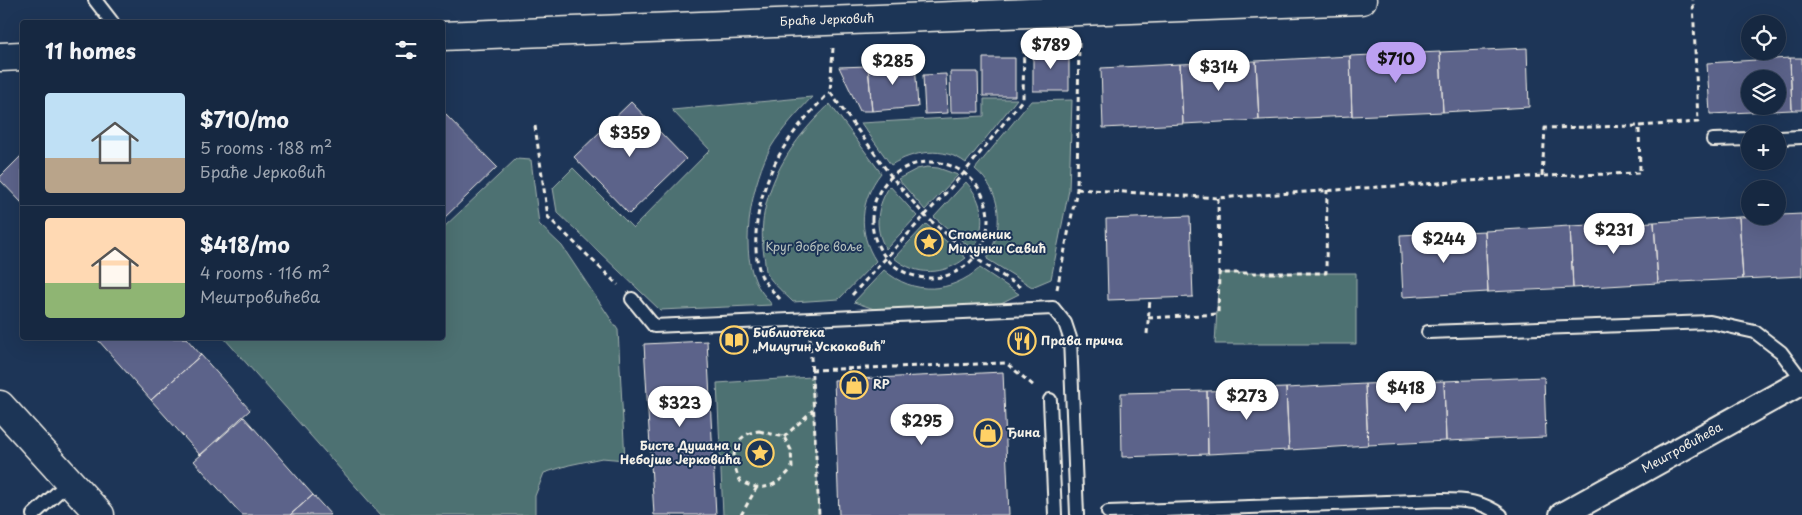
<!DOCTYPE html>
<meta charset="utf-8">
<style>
body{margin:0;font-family:"Playpen Sans",sans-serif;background:#23344c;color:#f1f3f6;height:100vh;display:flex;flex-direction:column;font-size:19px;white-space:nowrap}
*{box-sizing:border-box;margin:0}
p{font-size:16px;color:#9ea6b1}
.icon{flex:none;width:28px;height:28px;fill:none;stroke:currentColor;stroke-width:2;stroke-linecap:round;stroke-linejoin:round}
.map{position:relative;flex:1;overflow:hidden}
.details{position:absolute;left:20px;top:20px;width:425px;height:320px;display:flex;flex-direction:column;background:#162841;border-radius:5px;box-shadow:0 5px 20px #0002,0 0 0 1px #35445a}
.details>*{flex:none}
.buttons{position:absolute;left:1741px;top:15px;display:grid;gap:10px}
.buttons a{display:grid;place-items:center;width:45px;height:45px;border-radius:50%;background:#162841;box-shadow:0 5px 20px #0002,0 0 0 1px #35445a;font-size:25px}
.price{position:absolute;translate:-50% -42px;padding:0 11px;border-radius:18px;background:#fff;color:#222;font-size:16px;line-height:32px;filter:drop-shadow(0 1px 2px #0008)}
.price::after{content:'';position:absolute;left:50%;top:30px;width:15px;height:11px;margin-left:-8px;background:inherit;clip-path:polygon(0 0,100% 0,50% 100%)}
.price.selected{background:#bca0f2;color:#111}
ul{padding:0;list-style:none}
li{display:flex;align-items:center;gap:15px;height:125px;padding:0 25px}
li+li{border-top:1px solid #35445a}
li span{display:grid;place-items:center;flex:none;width:140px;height:100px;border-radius:5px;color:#555}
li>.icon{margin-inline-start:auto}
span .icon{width:60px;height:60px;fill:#fffc;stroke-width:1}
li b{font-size:21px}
h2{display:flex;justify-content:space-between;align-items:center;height:60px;padding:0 25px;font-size:21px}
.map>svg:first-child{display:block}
.green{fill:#4e7172;stroke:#a1b1ad}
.building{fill:#5c638a;stroke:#f4f1e8;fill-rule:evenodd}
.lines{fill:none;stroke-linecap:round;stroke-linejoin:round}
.service-casing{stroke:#f4f1e8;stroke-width:16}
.minor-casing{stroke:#f4f1e8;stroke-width:28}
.tertiary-casing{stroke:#f4f1e8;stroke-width:31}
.path{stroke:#f4f1e8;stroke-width:3;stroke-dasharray:5 4;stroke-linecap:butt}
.service{stroke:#1d3557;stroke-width:12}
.minor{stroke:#1d3557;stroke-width:24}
.tertiary{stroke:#1d3557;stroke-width:28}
.labels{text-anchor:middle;stroke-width:4;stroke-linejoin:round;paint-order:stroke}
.street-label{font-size:12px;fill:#f4f1e8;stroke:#1d3557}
.poi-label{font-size:12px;font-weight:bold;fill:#f4f1e8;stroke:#1d3557;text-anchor:start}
.park-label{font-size:12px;fill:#bac4bf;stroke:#1d3557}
</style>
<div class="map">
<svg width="1802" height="515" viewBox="0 0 1802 515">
<rect width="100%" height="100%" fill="#1d3557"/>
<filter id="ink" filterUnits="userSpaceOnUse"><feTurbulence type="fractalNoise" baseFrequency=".02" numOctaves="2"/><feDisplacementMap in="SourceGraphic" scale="10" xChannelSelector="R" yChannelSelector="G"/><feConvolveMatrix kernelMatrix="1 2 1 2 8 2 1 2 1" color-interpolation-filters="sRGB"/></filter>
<g filter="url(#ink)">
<path class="green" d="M812 97C798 112 782 129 771 147 753 180 739 245 755 280 758 289 767 298 772 305L660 310 557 212 553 188 573 168 633 228 710 150 672 110Z
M984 99H1017L966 163C944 146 913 151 891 165L861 123 984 116Z
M1072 100 1069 190 1051 279 1032 287 987 259C1004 229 1003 192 975 169L1031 101Z
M830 104 881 173C860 200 857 232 876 261L839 299 793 302C785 294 773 284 767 274 765 269 765 261 764 255 754 197 789 142 830 104Z
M516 159 531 160 539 224 562 246 618 330 625 460 602 458 569 465 544 473 535 496V515H381L224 338H442L443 228Z
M927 167 938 168 958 175 925 210 898 179 917 169Z
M966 182C984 202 987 226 973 250L934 217Z
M890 186 917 216 886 249C873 228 877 205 890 186Z
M926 224 966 258C944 275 917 277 894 258Z
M980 268 1019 294 997 305 877 310 854 302 884 270C914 296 951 293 980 268Z
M1219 273H1356V344H1215Z
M812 377 819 515H723L717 383Z"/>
<path class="building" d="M1527 48 1529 107 1443 112 1440 52Z
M1033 50H1069V91H1033Z
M1440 52 1443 112 1352 116 1350 56Z
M1350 56 1352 116 1259 120 1256 61Z
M983 58H1015V96H983Z
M1790 58 1792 110 1710 114 1707 63ZM1750 79H1778V106H1750Z
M1790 58H1802V110H1792Z
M1256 61 1259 120 1183 124 1180 64Z
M915 62 918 107 872 111 868 66Z
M1180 64 1183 124 1103 128 1101 68Z
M868 66 872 111H860L839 67Z
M950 72H978L979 112H951Z
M946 74 948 113 925 114 923 75Z
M631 102 686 159 629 214 574 157Z
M442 111 497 167 442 220Z
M22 155V203L0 180V177Z
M1802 214V276L1743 279 1739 217Z
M1190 216 1193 297 1108 300 1106 219Z
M1739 217 1743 279 1658 283 1654 222Z
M1654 222 1658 283 1573 288 1570 226Z
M1570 226 1573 288 1488 292 1485 231Z
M1485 231 1488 292 1403 297 1400 235Z
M101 338H186L201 355 151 400 98 340Z
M707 341 716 515H654L644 344Z
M201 355 250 410 200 455 151 400Z
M1003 372 1009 515H839L834 380Z
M1544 377 1546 437 1446 441 1444 381Z
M1444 381 1446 441 1368 445 1365 384Z
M1365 384 1368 445 1289 450 1286 388Z
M1286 388 1289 450 1208 454 1207 391Z
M1207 391 1208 454 1122 457 1121 393Z
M244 417 313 495 290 515H242L194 461Z
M313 495 331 515H290Z"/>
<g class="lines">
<g class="service-casing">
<path id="service" d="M95 0 112 22
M1778 138 1802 137
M1713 140 1750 139
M632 299 654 326 1053 308 1065 323 1070 338 1077 515
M1428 332 1710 322 1755 332 1781 352 1802 380
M1050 400 1055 515
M1108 512 1442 500C1465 500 1482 501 1501 515
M33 515 70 481"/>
</g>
<g class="minor-casing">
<path id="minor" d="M1562 515 1802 382"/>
</g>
<g class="tertiary-casing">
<path id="tertiary" d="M442 36 1362 0
M0 57 22 56
M0 405 100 515"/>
</g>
<path class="path" d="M833 48 830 92 891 176 925 216 975 258 1020 287
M535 126 548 217 618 285
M872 220a58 58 0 1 1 116 0a58 58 0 1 1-116 0Z
M1542 176 1545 128 1639 126
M1077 189 1218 198 1542 176 1640 173 1639 126 1698 122 1693 0
M1218 198 1219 273
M1057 289 1077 189 1079 39
M852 295 964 173 1023 99 1024 41
M780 299C774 292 764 283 761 275 755 259 755 239 757 222 765 166 791 131 830 92
M1148 318 1218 314 1219 273H1326L1327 190
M1147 334 1150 299
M810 338 819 515
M811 370 1006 363 1034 386
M759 431 784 437 791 450 792 468C777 486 764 493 741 482 729 461 731 434 759 431Z
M784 437 813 410
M741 515 757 487"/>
<use href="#service" class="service"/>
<use href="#minor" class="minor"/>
<use href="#tertiary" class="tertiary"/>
</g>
</g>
<defs>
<g id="sight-ring" transform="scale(1.4375)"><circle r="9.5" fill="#1d3557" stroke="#ffd166" stroke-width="1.5"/><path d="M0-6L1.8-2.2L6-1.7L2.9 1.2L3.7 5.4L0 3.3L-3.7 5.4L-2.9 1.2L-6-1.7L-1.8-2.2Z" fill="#ffd166"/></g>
<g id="library-ring" transform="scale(1.4375)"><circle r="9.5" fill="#1d3557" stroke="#ffd166" stroke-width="1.5"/><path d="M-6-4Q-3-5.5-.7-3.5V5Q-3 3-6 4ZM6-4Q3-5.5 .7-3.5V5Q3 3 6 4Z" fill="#ffd166"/></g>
<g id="restaurant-ring" transform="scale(1.4375)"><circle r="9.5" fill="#1d3557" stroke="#ffd166" stroke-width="1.5"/><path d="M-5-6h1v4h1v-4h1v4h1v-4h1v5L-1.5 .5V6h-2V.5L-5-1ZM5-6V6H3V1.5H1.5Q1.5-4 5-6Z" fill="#ffd166"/></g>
<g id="shop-ring" transform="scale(1.4375)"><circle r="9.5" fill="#1d3557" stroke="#ffd166" stroke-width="1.5"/><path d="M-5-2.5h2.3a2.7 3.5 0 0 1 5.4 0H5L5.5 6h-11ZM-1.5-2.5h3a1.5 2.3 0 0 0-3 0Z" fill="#ffd166"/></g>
</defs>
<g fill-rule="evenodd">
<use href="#sight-ring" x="929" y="242"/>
<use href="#library-ring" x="734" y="340"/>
<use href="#restaurant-ring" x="1022" y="341"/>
<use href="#shop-ring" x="854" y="385"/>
<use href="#shop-ring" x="988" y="433"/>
<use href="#sight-ring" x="760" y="453"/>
</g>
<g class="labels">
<g class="street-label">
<text transform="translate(827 20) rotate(-2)" y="4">Браће Јерковић</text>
<text transform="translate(1682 448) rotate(-29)" y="4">Мештровићева</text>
</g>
<g class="poi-label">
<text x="948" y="239">Споменик<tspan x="948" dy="14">Милунки Савић</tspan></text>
<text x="753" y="337">Библиотека<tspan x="753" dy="14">„Милутин Ускоковић”</tspan></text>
<text x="1041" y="345">Права прича</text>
<text x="873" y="389">RP</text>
<text x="1007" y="437">Ђина</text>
<text x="741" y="450" text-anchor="end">Бисте Душана и<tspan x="741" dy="14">Небојше Јерковића</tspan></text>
</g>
<g class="park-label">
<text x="814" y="251">Круг добре воље</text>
</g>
</g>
</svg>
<div class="buttons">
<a><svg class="icon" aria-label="locate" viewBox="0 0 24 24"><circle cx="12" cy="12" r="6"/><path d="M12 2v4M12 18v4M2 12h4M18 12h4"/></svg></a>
<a><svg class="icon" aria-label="layers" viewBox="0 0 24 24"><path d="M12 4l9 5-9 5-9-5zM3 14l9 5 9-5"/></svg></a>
<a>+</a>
<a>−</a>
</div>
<b class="price" style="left:1051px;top:70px">$789</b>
<b class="price selected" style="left:1396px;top:84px">$710</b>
<b class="price" style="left:893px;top:86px">$285</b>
<b class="price" style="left:1219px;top:92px">$314</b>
<b class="price" style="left:630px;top:158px">$359</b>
<b class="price" style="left:1614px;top:255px">$231</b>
<b class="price" style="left:1444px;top:264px">$244</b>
<b class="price" style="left:1406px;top:413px">$418</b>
<b class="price" style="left:1247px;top:421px">$273</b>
<b class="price" style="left:680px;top:428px">$323</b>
<b class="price" style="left:922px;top:446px">$295</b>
<section class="details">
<h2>11 homes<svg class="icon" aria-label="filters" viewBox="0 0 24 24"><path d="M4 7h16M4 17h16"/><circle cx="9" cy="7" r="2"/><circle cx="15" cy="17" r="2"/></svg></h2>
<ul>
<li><span style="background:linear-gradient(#bfe0f5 65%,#b9a48a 0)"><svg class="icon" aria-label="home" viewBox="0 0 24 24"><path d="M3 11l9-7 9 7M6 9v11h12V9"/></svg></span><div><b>$710/mo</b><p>5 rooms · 188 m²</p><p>Браће Јерковић</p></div></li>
<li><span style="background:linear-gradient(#ffd9b3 65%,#8fb573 0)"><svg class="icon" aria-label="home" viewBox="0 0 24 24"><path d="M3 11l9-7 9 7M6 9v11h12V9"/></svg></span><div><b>$418/mo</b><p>4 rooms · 116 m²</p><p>Мештровићева</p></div></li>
</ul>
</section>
</div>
